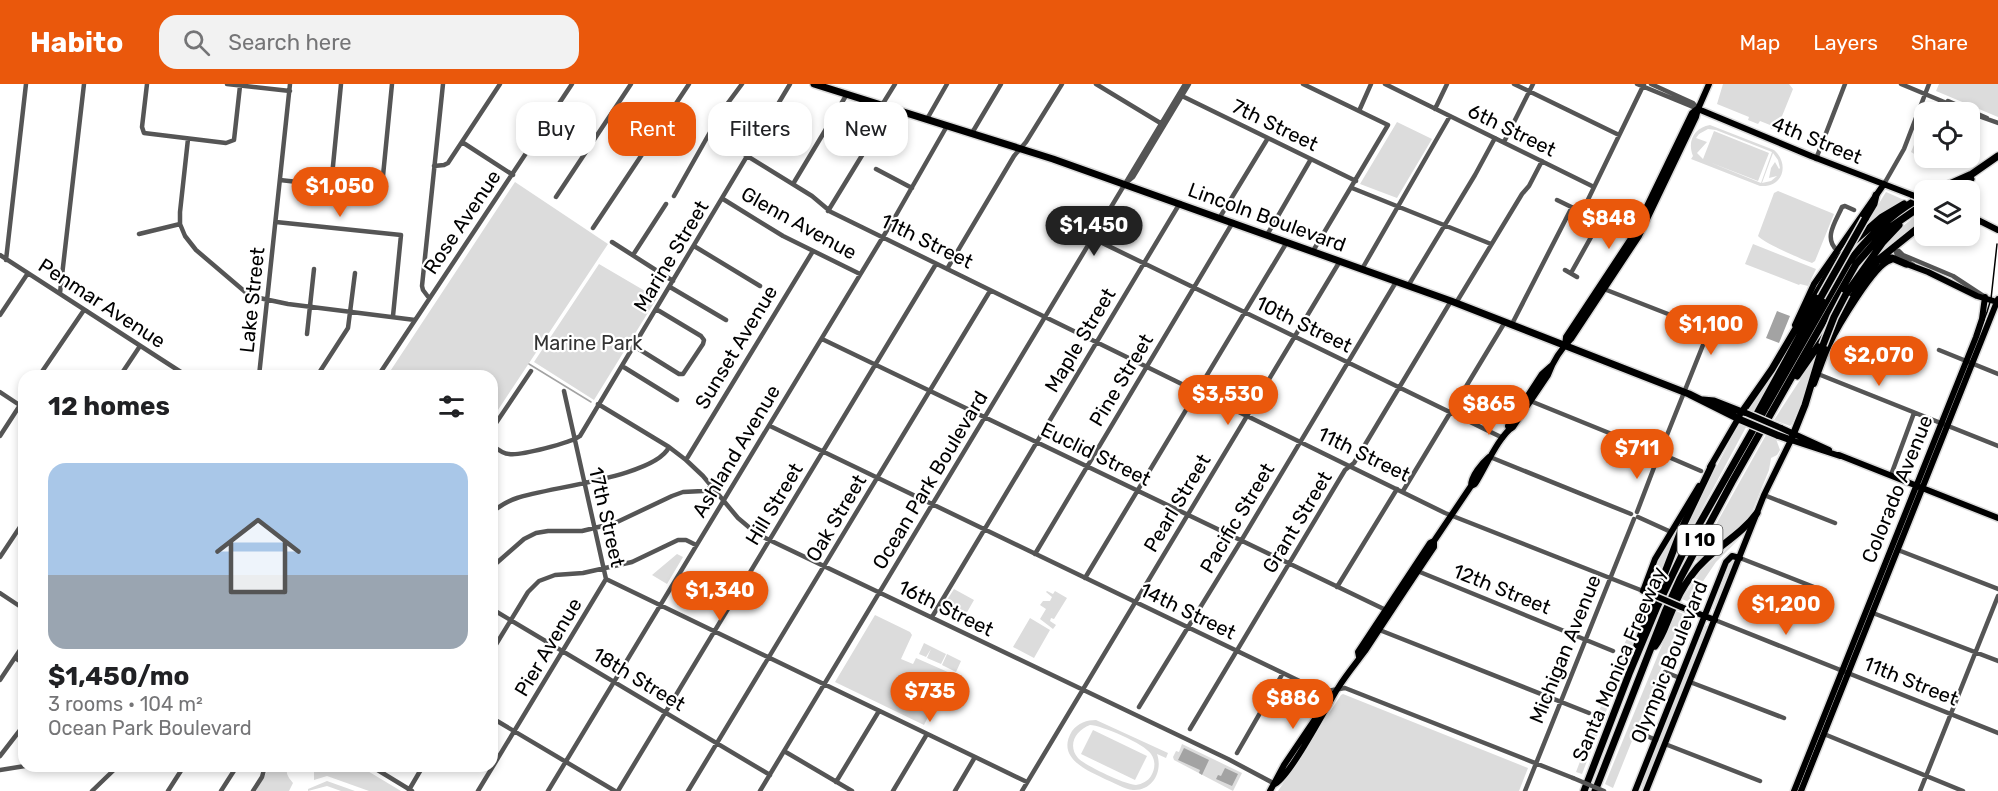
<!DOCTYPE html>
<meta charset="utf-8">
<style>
body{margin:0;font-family:Rubik,sans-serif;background:#f2f2f2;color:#202124;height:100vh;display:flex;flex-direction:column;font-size:22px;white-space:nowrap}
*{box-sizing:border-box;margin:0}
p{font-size:20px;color:#757577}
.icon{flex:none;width:33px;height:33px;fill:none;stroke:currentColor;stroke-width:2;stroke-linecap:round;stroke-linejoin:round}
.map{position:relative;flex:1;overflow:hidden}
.panel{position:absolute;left:18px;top:286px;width:480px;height:402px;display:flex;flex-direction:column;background:#fff;border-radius:18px;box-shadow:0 3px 9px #0003}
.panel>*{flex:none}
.banner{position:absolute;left:516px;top:18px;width:570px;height:54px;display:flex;gap:12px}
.buttons{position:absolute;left:1914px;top:18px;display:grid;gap:12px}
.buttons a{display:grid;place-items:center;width:66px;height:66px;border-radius:12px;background:#fff;box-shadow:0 3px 9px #0003;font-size:30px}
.price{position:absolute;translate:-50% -51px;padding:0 14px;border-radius:21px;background:#ea580c;color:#fff;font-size:20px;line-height:39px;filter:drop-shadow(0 2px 3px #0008)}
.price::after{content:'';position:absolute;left:50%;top:36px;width:18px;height:14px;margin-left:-9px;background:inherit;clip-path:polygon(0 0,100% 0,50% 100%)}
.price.selected{background:#222;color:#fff}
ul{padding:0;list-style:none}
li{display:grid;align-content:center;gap:12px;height:318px;padding:0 30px}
li span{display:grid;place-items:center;height:186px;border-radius:18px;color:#555}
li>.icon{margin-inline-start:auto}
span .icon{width:108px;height:108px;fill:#fffc;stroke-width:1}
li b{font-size:26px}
h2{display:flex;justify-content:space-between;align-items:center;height:72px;padding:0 30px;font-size:26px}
.chip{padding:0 21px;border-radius:18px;background:#fff;box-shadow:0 3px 9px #0003;font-size:21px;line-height:54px}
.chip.selected{background:#ea580c;color:#fff}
header{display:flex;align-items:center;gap:36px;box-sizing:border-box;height:84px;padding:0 30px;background:#ea580c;color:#fff}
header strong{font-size:28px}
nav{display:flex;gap:33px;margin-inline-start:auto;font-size:21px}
.search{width:420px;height:54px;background:#f2f2f2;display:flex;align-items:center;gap:15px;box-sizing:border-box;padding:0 21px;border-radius:18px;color:#757577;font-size:22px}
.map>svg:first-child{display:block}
.green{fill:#dcdcdc;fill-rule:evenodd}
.water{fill:#a3a3a3}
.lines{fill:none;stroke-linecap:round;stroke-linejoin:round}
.stream{stroke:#a3a3a3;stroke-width:1.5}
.major-casing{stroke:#dbdbdb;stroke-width:9}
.highway-casing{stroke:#dbdbdb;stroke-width:10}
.minor{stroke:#555;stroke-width:4.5}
.major{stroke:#000;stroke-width:6}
.highway{stroke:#000;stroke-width:7}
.tram{stroke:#000;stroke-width:1.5}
.major-bridge-casing{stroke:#dbdbdb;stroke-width:9;stroke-linecap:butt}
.highway-bridge-casing{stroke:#dbdbdb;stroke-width:10;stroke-linecap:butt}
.minor-bridge{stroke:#555;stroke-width:4.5}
.major-bridge{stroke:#000;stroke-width:6}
.highway-bridge{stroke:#000;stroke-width:7}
.labels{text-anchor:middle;stroke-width:4.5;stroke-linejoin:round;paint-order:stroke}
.shield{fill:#fff;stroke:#4c4c4c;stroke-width:1.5}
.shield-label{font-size:18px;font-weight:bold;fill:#000}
.street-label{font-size:20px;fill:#000;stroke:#fff}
.park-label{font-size:20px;fill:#333;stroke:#fff}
</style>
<header>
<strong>Habito</strong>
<div class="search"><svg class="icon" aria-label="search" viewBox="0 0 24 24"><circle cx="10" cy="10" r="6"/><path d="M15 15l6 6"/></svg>Search here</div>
<nav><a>Map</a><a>Layers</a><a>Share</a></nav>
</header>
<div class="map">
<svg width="1998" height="707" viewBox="0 0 1998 707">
<rect width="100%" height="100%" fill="#fff"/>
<path class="green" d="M1723 0H1789L1793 5 1778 42 1771 45 1770 41 1760 37 1758 40 1748 36 1749 33 1717 20Z
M1939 0H1998V33L1936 7Z
M1924 37V50L1916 71 1911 68Z
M1397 38 1432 55 1397 114 1360 100Z
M1710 41 1774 66C1790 80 1783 104 1760 102L1691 75 1693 72C1687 57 1694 44 1710 41ZM1708 45 1716 46 1772 68 1761 99 1709 78 1758 97 1769 69 1714 47 1703 75 1697 69 1707 58 1696 54 1699 50ZM1773 69 1778 76 1780 84 1779 85 1775 78 1771 84 1769 94 1777 92 1771 97 1762 99Z
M515 98 608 160 492 335V292H387Z
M1778 107 1834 130 1815 177 1812 179C1801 175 1764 159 1758 152L1774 109Z
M1886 108 1904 116 1865 142Z
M1924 125V134L1875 174 1898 146Z
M1753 160 1816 185 1808 202 1800 200 1799 201 1745 180Z
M599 180 657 214 594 316 534 278Z
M1817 270 1802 317 1792 340 1790 342 1774 336Z
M1780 280 1754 328 1748 325 1777 282Z
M1739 340 1746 343 1672 481 1670 480 1688 437Z
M1766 351 1776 355 1780 366 1777 371 1771 374 1769 386 1750 433 1746 439 1700 478 1696 476Z
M1673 452H1675L1655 505 1648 502 1660 474Z
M1740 454 1716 478 1689 518 1682 515 1703 484Z
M677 470 683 473 667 500 652 491Z
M1731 476 1736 477 1716 527 1713 525Z
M954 505 974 516 966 530 945 519Z
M1047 507 1053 510 1055 507 1067 514 1054 535 1051 534 1050 537 1056 541 1053 545 1040 535 1046 525 1040 521 1043 517H1050L1052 513 1046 508Z
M1642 514 1649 516 1582 690 1576 688Z
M1676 527 1683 530 1613 704 1605 700Z
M875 531 910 548 912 551 901 575 913 580 916 574 950 589 924 641 835 598Z
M1030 534 1050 546 1034 574 1013 563Z
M1706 541 1708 544 1644 707H1641L1645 690Z
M924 559 946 570 941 580 927 574 931 565 926 573 919 570Z
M947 570 961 577 956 588 942 581Z
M1343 610 1528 684 1519 707H1278L1341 611Z
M1096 636 1168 669 1166 674 1157 670C1163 687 1153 707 1133 706 1124 705 1115 699 1107 696 1089 687 1055 675 1072 647 1078 639 1087 636 1096 636ZM1090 641C1101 641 1145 660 1151 670 1156 677 1155 685 1151 692 1148 697 1142 700 1136 701 1126 701 1084 681 1078 674 1067 661 1076 646 1090 641Z
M1093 646 1147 672 1135 696 1081 670Z
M1182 660 1242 689 1233 707 1174 676 1173 673 1176 667 1179 668Z
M270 682 288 683C285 689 288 693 293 699L289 707H256Z
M314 683H361L401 707H369L327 692 314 696Z
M327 697 355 707H341L327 702 308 707V705Z"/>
<path class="water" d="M1777 227 1790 232 1779 259 1766 254Z
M1184 664 1209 676 1202 691 1199 689 1200 686 1178 676Z
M1225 684 1238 690 1232 702 1216 695 1218 691 1221 692Z"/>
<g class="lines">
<path class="stream" d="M529 280 591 318"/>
<g class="major-casing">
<path id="major" d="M1698 25 1811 72 1912 111
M1970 132 1998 146
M1970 137 1976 139 1979 138
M1904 179 1928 188 1977 212 1997 218
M1795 241 1814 200 1884 100
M1565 261 1566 253 1632 153 1692 29 1697 25
M1814 300C1819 287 1823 274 1829 261 1837 244 1875 179 1891 176
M1781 344 1829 366
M1509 345 1508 342 1542 290 1551 282
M1839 371 1998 434
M1710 383 1742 328 1746 329
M1471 402C1471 392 1482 379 1489 373
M1651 510 1643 507 1655 475 1699 402
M1681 523 1715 536
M1359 573 1358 568 1430 459 1434 457 1471 402 1475 400C1484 386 1500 350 1513 343L1548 291C1553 277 1561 265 1571 255L1639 152 1696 33 1698 25 1709 0
M1275 700C1291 691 1326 623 1338 604 1346 591 1356 579 1365 567 1388 532 1411 497 1434 463V457
M1270 707 1284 681 1332 610
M1635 707 1726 478 1732 472 1740 474
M1646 707 1764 411 1791 356 1840 372
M1794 707 1976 253 1982 235 1985 213
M1801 707 1998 215"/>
</g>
<g class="highway-casing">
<path id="highway" d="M814 0 1053 75 1451 217 1689 310 1741 336
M1936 106 1972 90 1998 72
M1949 106 1971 95
M1865 135 1874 120 1876 111
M1853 158 1882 133 1904 120
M1880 176 1892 174 1906 180
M1846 210 1883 158 1899 141
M1832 243 1878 176 1924 139
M1797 292 1825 252
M1703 316 1714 317 1742 328 1772 285 1828 190 1842 171
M1753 337 1821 213
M1777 351 1791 356 1805 321 1823 261
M1637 561 1682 444 1712 381
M1655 562C1663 552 1666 540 1671 529 1676 516 1683 503 1691 492 1709 466 1739 454 1757 429
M1584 707 1629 590 1657 523 1684 467 1848 179C1869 152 1893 127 1924 112
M1595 707 1665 528 1680 495 1732 398 1856 180 1885 147 1924 120"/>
</g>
<path class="minor" d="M147 0 142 43 144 49 226 59 234 56 240 2
M227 0 290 7
M1096 0 1162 40
M1303 0 1388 41 1313 167
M1385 0 1594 103
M1514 0 1619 51
M1637 0 1698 25
M1651 0 1693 19 1698 25
M1901 0 1968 28
M1182 12 1356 97
M1948 17 1987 34
M882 21 895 0
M1435 25 1447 0
M1359 27 1371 0
M1970 29 1998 39
M927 35 947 0
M710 49 812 112 831 128 1445 429 1643 507
M972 49 1001 0
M188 55 180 128V140L185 152 196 166 250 212 288 220 415 236
M462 58 513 91
M1504 58 1533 0
M1816 75 1845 0
M434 82 444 81 448 79 500 0
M876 85 912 104
M280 96 368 106 379 105 382 102 392 0
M1127 98 1133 93 1189 0
M793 100 847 10
M1884 100 1904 65 1929 0
M331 102 341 0
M1352 104 1491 160
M674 112 722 27 742 0
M556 113 631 0
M723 115 783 152 860 190
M1557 116 1633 153
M828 127 891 24
M1582 128 1644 0
M1220 133 1268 54
M276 138 401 151 393 232
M593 144 689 0
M139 150 180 140
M1267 151 1311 75
M1092 154 1503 354
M612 158 673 197
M694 162 760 202
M1837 166C1823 154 1836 137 1842 123L1845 122 1854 126
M0 171 187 292
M633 171 666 120
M6 176 26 0
M1913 181 1897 171 1896 168 1899 167 1903 171 1953 192 1985 213
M947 185 1014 72 1026 58 1062 0
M1362 185 1450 32
M1565 186 1577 193
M1571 189 1600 137
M1408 202 1475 91 1495 54
M670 203 726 236
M1604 205 1709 246 1661 366
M60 209 84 0
M429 214 423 206 422 202 443 0
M1456 219 1522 110 1529 102 1542 77
M0 231 28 189
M1512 240 1572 123
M307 250 314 185
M822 255 1388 527
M634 262 679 290H683L703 260 704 256 701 252 656 225
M1939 266 1998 290
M622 282 677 316
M1818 290 1998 362
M39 292 84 226
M120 292 140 262
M259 292 290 0
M317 292 348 244 355 189
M378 292 572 0
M564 307 606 495 1027 698
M0 308 24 324
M1528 316 1656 368
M598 320 669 363 686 376 703 392 738 434 757 450 1228 675 1275 700
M770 342 1316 605 1327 607 1345 604 1573 694
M492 345 531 287
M0 352 24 315
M492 361C497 365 503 370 509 370 520 372 570 359 580 352L790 0
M1664 371 1701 387
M1490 373 1631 430
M686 376 813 167
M1891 391 1914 329
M1403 407 1505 238
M1764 411 1835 439
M492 428C500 422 508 417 517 414 549 403 655 393 669 363
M1637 428 1658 373
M1638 433 1671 448
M1898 466 1998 505
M1035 470 1233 138
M0 473 24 437
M1740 474 1819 505
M492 483 524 455 536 449 548 447H582L615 439 672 412 683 408 703 407 712 403
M1415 486 1613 567
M1085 494 1287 158
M1337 503 1397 405
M0 509 24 525
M492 525 770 691
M1873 529 1998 577
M932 533 1180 119
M1715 536 1998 649
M1377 545 1589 629
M492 567 528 508 539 497 555 491 583 489 632 478 678 456H686L696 461
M15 574 24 580
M1665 588 1680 594
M0 596 24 560
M1690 598 1784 634
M1139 623 1241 457 1396 198
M492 634 615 707
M1190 645 1345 386 1354 379 1451 217
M1640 649 1656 656
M1824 650 1963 707
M1665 660 1760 697
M784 667 852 707
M1237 669 1283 589
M0 672 24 641
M371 682 412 707
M0 686 25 682
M836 698 879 627
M409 706 423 682
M92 707 118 682
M168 707 184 682
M221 707 237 682
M253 707 262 693 265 682
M478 707 606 495
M548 707 895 133 947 42
M618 707 936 180
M688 707 990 207
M760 707 1185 0
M893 707 927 650
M955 707 975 673
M1022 707 1340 177
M1525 707 1634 435
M1920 707 1998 512"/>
<use href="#major" class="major"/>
<use href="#highway" class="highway"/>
<path class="tram" d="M1796 707 1987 228 1991 215 1997 160"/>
<g class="major-bridge-casing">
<path id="major-bridge" d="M1912 111 1924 116
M1746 329 1781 344
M1651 510 1681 523"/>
</g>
<g class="highway-bridge-casing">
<path id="highway-bridge" d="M1821 213 1865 135
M1823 261 1834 233 1846 210
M1741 336 1777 351"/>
</g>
<path class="minor-bridge" d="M1573 694 1604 707"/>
<use href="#major-bridge" class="major-bridge"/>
<use href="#highway-bridge" class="highway-bridge"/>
</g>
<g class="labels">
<rect class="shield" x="1677.5" y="441" width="45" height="30" rx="4.5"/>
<g class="shield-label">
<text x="1700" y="462">I 10</text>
</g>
<g class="street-label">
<text transform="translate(1275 41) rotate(26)" y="7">7th Street</text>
<text transform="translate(1512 46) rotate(26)" y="7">6th Street</text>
<text transform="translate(1817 56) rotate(22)" y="7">4th Street</text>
<text transform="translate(1267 133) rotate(20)" y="7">Lincoln Boulevard</text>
<text transform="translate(462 138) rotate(-56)" y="7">Rose Avenue</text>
<text transform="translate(799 139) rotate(29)" y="7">Glenn Avenue</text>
<text transform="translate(927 157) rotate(26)" y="7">11th Street</text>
<text transform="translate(671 172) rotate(-59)" y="7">Marine Street</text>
<text transform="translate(252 216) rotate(-84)" y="7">Lake Street</text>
<text transform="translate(102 219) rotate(33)" y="7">Penmar Avenue</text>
<text transform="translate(1304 240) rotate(26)" y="7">10th Street</text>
<text transform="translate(1080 256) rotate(-59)" y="7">Maple Street</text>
<text transform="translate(736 263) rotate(-59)" y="7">Sunset Avenue</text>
<text transform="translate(1121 296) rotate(-59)" y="7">Pine Street</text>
<text transform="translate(736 367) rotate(-59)" y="7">Ashland Avenue</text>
<text transform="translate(1096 370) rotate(26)" y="7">Euclid Street</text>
<text transform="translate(1364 370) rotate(26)" y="7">11th Street</text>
<text transform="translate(930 396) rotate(-59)" y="7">Ocean Park Boulevard</text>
<text transform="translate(1897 405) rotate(-68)" y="7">Colorado Avenue</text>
<text transform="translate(1177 419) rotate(-59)" y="7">Pearl Street</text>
<text transform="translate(774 420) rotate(-59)" y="7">Hill Street</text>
<text transform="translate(607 433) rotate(77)" y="7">17th Street</text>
<text transform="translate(836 434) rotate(-59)" y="7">Oak Street</text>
<text transform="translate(1237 434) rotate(-59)" y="7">Pacific Street</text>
<text transform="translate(1297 438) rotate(-59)" y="7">Grant Street</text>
<text transform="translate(1502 505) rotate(22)" y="7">12th Street</text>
<text transform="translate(946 524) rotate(26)" y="7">16th Street</text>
<text transform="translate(1188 527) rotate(26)" y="7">14th Street</text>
<text transform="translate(548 563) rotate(-59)" y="7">Pier Avenue</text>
<text transform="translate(1565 565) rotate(-68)" y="7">Michigan Avenue</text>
<text transform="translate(1669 578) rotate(-68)" y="7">Olympic Boulevard</text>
<text transform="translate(1619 580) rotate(-67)" y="7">Santa Monica Freeway</text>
<text transform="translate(639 595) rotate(31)" y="7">18th Street</text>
<text transform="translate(1911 597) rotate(22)" y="7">11th Street</text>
</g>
<g class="park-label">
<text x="588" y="266">Marine Park</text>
</g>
</g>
</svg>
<div class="buttons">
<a><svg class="icon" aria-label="locate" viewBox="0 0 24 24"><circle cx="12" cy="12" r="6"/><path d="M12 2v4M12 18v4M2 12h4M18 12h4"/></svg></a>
<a><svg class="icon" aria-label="layers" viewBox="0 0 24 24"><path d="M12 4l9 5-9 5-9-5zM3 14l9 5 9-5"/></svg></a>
</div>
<b class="price" style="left:340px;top:134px">$1,050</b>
<b class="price" style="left:1609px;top:166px">$848</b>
<b class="price selected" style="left:1094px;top:173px">$1,450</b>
<b class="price" style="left:1711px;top:272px">$1,100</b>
<b class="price" style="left:1879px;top:303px">$2,070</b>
<b class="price" style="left:1228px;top:342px">$3,530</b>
<b class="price" style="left:1489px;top:352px">$865</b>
<b class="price" style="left:1637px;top:396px">$711</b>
<b class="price" style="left:720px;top:538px">$1,340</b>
<b class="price" style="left:1786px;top:552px">$1,200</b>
<b class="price" style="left:930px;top:639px">$735</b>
<b class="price" style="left:1293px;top:646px">$886</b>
<div class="banner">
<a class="chip">Buy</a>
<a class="chip selected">Rent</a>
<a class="chip">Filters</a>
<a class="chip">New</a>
</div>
<section class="panel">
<h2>12 homes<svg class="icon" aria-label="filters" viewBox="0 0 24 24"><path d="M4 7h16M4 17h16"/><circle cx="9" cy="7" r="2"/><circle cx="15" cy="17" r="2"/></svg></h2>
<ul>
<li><span style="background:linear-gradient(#a9c7e8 60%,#9aa5b1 0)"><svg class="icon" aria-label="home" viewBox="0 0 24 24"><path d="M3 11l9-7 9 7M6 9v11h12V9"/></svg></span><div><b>$1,450/mo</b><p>3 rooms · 104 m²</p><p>Ocean Park Boulevard</p></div></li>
</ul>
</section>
</div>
